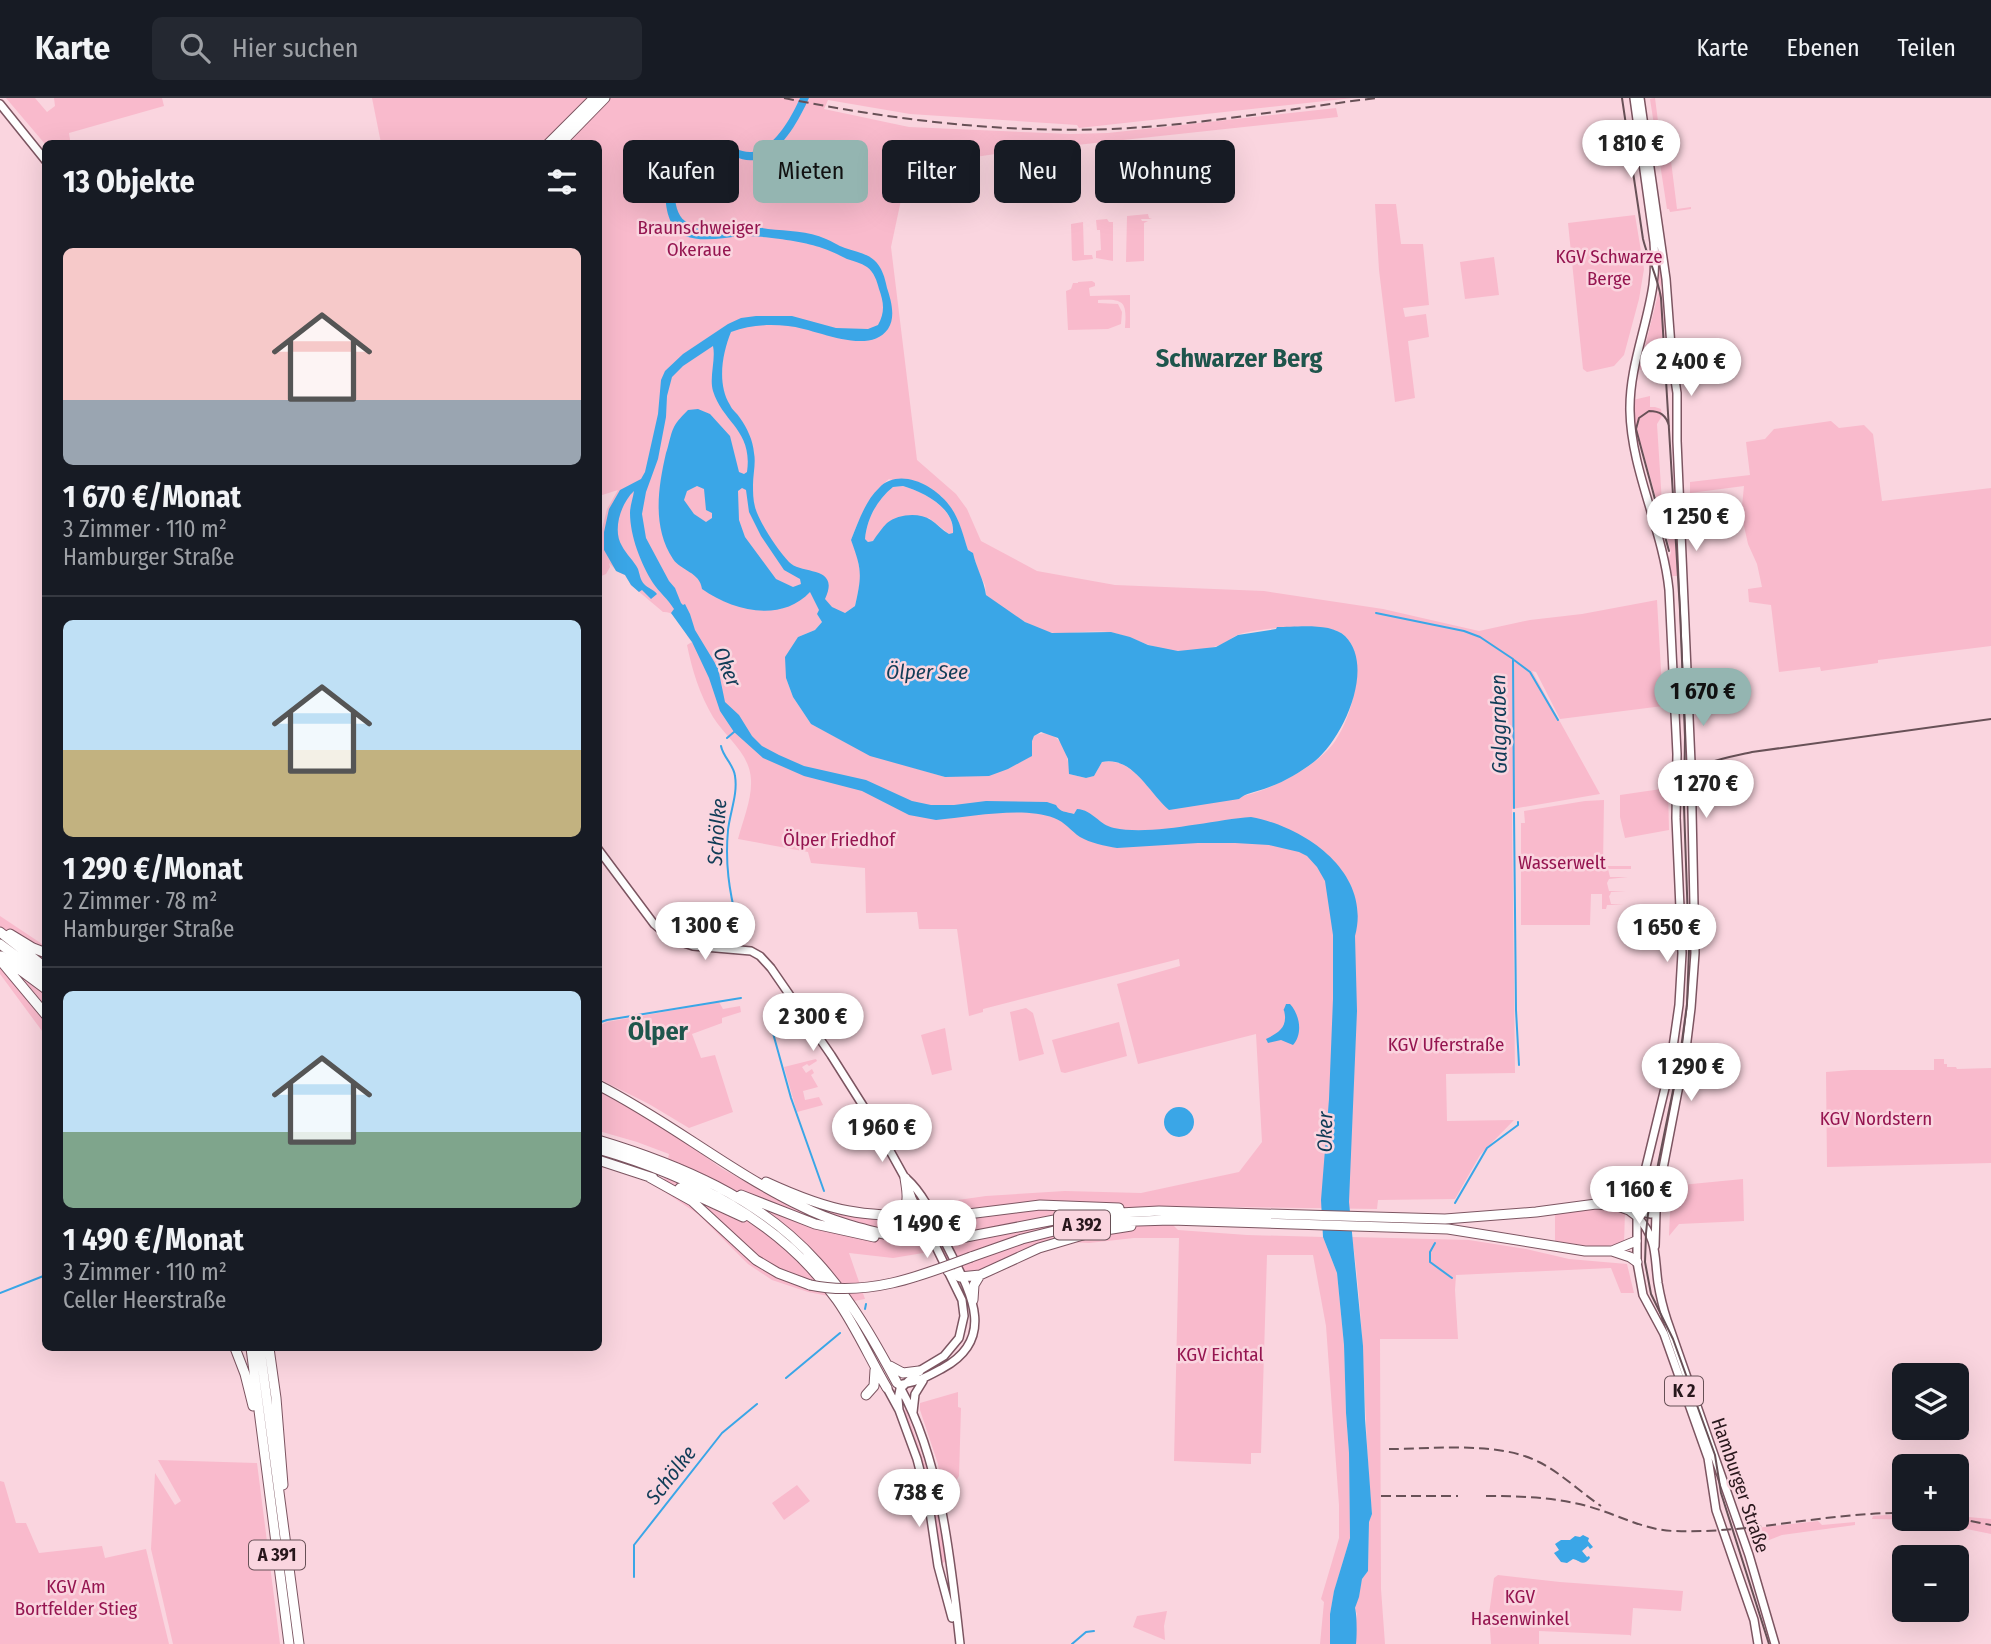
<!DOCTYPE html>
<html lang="de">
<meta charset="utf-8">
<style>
body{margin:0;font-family:"Fira Sans Condensed",sans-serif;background:#242831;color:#f1f3f6;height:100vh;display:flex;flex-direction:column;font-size:26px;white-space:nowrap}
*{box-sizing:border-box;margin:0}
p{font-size:23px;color:#9ea1a6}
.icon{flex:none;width:38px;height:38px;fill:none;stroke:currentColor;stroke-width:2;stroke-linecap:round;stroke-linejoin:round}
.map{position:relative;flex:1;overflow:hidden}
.side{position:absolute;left:42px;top:42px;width:560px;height:1211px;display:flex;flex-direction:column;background:#171b24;border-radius:10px;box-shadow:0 7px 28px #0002}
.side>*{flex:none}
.hud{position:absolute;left:623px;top:42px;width:665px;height:63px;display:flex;gap:14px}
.controls{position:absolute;left:1892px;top:1265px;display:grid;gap:14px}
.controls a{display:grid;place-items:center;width:77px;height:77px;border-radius:10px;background:#171b24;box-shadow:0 7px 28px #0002;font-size:35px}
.price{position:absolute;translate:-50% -60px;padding:0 16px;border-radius:24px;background:#fff;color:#222;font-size:23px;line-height:46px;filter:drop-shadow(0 2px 4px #0008)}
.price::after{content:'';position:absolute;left:50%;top:42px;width:21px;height:16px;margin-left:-10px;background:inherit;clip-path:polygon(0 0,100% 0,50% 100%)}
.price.selected{background:#94b5b1;color:#111}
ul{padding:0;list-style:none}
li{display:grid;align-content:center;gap:14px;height:371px;padding:0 21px}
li+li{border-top:2px solid #363941}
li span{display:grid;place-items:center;height:217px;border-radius:10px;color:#555}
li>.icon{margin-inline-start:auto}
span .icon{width:126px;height:126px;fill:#fffc;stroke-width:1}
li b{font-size:30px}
h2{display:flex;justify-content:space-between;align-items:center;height:84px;padding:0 21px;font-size:30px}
.pill{padding:0 24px;border-radius:10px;background:#171b24;box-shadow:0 7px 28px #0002;font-size:24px;line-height:63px}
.pill.selected{background:#94b5b1;color:#111}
header{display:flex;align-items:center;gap:42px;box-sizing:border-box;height:98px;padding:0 35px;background:#171b24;border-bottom:2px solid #363941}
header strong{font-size:33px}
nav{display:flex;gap:38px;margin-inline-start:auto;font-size:24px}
.search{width:490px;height:63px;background:#242831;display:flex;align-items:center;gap:18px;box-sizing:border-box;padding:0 24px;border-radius:10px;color:#9ea1a6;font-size:26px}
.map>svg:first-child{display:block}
.green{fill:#f9bacc;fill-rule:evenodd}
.water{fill:#3aa6e7;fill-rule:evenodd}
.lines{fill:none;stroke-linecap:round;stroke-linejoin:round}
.stream{stroke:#3aa6e7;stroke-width:2}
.secondary-casing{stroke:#7c5561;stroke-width:10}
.primary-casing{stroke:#7c5561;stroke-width:10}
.motorway-casing{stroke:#7c5561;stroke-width:11}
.secondary{stroke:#fff;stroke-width:7}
.primary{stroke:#fff;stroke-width:7}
.motorway{stroke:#fff;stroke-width:9}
.tram{stroke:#685157;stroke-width:2}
.rail{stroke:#685157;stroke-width:2;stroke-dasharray:10 5;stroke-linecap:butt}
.motorway-bridge-casing{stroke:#7c5561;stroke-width:11;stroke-linecap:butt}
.motorway-bridge{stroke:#fff;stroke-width:9}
.labels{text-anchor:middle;stroke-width:5;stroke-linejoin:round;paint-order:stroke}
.shield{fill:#fad5df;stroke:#675056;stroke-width:2}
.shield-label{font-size:18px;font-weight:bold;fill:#28171c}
.park-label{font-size:19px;fill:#951550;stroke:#fad5df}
.street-label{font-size:19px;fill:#28171c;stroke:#fad5df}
.water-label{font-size:21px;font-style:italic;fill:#103c57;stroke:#fad5df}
.district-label{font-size:26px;font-weight:bold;fill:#1e554c;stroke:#fad5df}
</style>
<header>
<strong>Karte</strong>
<div class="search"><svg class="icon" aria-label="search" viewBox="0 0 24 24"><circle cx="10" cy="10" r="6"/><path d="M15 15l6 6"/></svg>Hier suchen</div>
<nav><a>Karte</a><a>Ebenen</a><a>Teilen</a></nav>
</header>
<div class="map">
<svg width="1991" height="1546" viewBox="0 0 1991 1546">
<rect width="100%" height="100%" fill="#fad5df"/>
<path class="green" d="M6 0H35L47 14 55 8 54 0H162L164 8 69 35 70 42 68 45 45 46Z
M372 0H1353L1079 30 1077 27 910 16 828 2 824 11 909 29 1070 36 1108 35 1336 10 1338 19 1002 55 908 69 891 149 917 362 956 396 967 411 981 443 1037 473 1115 487 1264 493 1383 511 1479 533 1530 522 1582 516 1657 502 1663 608 1560 621 1536 574 1532 573 1600 696 1512 711 1515 975 1446 976 1447 1023 1514 1022 1480 1057 1455 1101 1378 1102 1377 1111 1154 1108 1178 1132 1247 1137 1323 1139 1337 1175 1344 1247 1346 1315 1349 1355 1350 1440 1334 1494 1330 1516V1546H1320L1324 1504 1321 1501 1339 1440V1407L1326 1228 1313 1157H1267L1261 1355H1251V1366L1174 1363 1179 1140H1134L1089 1145 1049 1143 976 1175 949 1181 935 1153 893 1160 849 1155 865 1201 854 1203 808 1194 772 1182 748 1166 698 1116 662 1092 669 1056 637 1044 599 1033V993L671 1034 721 1070 744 1083 808 1117 821 1102C846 1109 877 1119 902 1110L986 1098 1065 1093 1141 1095 1239 1074 1262 1044 1256 936 1138 966 1117 886 1180 868 1179 861 983 911V914L969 918 957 831H919L917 814 866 815 865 770 811 765 808 754 738 741C743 722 752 701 751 682 750 655 726 640 713 619 700 597 692 572 687 547L692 544C682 533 679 513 663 514L631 487 625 477 618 474 609 465 610 469 606 476 599 479V414L602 431 607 411 618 392 599 398 598 46 381 45ZM889 381 941 398 957 420 968 452 976 464 977 471 985 487 986 497C1003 510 1034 534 1055 535 1074 536 1095 531 1114 535 1136 540 1156 553 1180 553 1191 553 1206 552 1217 548 1225 546 1232 539 1240 536 1261 530 1328 523 1344 537 1353 545 1357 560 1357 571 1356 596 1348 626 1333 646 1314 670 1271 692 1242 698 1216 703 1189 703 1163 706 1146 688 1130 659 1102 664L1094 678 1086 680 1069 676C1070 657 1058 626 1034 638L1031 643V658L1008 671 945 679 870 657 811 626 793 599 786 580 798 539 815 532 822 524 817 516 845 515 855 508 861 480 857 457 851 442C860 419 869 397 889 381Z
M1655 0 1658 23H1666L1677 111 1691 109V111L1670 114 1669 111H1667L1650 1Z
M1375 106H1396L1401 146H1423L1429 207 1403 210 1405 219 1426 216 1429 239 1408 243 1415 300 1395 304 1379 172Z
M1148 116 1149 120 1152 121H1141L1142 123H1148L1144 125V163L1126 164 1127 118Z
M1635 117 1644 171 1639 201 1624 257 1614 268 1587 274 1583 271 1568 125Z
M1107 121 1109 124H1113V163L1096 160V153L1101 152 1100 132H1097L1096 122Z
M1083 124 1084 157H1092L1093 161 1074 163 1072 162 1071 126Z
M1657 143 1663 181 1660 189 1661 195 1664 193V197L1662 199 1665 249 1668 250 1669 266 1667 268 1639 272 1660 189C1656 174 1658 159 1657 143Z
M1494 159 1499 197 1465 201 1460 164Z
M1092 183 1095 185V188L1089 190 1090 198 1130 197V230H1125C1127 203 1124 201 1098 202V205L1118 206 1122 214 1121 226 1108 231 1068 232 1066 193 1071 191 1073 185H1078V184Z
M1650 298V309H1655L1661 311 1662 318 1657 326 1662 405 1674 420 1678 428 1680 478H1672L1669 461 1671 454 1641 346H1637L1634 332 1633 302Z
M1831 323 1839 330 1864 327 1873 336 1882 403 1991 390V548L1878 562V565L1821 573 1820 569 1779 574 1771 507 1749 504 1748 491 1762 489 1757 466 1748 446 1744 428 1742 408 1744 388 1690 395V384L1750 377 1746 344 1765 341 1774 331Z
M903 388C924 394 955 410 953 436H949L929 420 883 430 873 443 868 444 865 441C867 420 877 402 893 389Z
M1668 690 1669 732 1625 740 1620 719V697Z
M1604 702 1603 768H1631V771H1608L1610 779H1628L1609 781 1607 785 1609 793H1626L1611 794 1610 797 1609 798 1611 806 1624 807H1607L1606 811H1602V796H1591L1590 827H1521V725H1525L1524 713 1585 703Z
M0 818 45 848V937L0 876Z
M719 904 723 911 740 908 741 914 722 920V925L692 936 701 960 715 957 733 1014 689 1030 649 1006 599 981V928L607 924Z
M1026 910 1033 915 1044 956 1019 963 1010 914Z
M1119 924 1127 958 1065 975 1061 974 1052 942Z
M945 930 952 972 932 977 921 937Z
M816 961 817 963 809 968 807 966 802 969 806 975 812 971 814 975 811 977 818 989 803 993 805 1002 819 999 823 1007 797 1014 784 969Z
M1934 961H1944V966H1947V969H1956L1957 971 1991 970V1065L1827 1069 1826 974 1852 972H1934Z
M1743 1081 1744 1123 1679 1126 1669 1138 1671 1088Z
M1596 1110 1625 1113 1624 1146 1596 1149 1555 1143V1116Z
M1352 1139 1469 1142 1526 1151 1569 1161 1627 1166 1634 1195H1621L1611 1170 1456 1177 1455 1192 1458 1241H1380L1381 1491 1385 1546H1356L1355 1529 1357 1516 1355 1511 1362 1481 1368 1473 1369 1423 1372 1416C1363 1324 1366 1231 1352 1139Z
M958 1294V1309L961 1310 959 1378 954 1386 946 1387 940 1381 938 1366 920 1312V1305Z
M906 1312 932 1386 946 1464 940 1465 921 1362 903 1313Z
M158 1362 257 1365 280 1546H173L151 1451 155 1375 175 1407 181 1403Z
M0 1383 4 1384 16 1425H26L39 1455 102 1448 105 1460 146 1451 169 1546H0Z
M797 1387 810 1403 784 1422 772 1405Z
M1886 1417 1904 1418V1421H1956L1957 1418 1991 1421V1436L1923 1422 1872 1421 1873 1418Z
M1818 1423 1822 1427 1855 1424V1427L1782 1437 1754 1448 1748 1431Z
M1498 1477 1560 1484 1683 1493 1681 1513 1633 1510 1631 1538 1630 1537 1539 1533V1546H1491L1489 1516 1494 1480Z
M1167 1513 1164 1528 1165 1542 1133 1529 1137 1518Z"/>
<path class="water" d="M800 0H809C799 22 781 56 755 62 741 64 732 56 720 52 702 46 683 56 677 74 673 87 673 115 685 123 702 135 728 127 748 128 755 128 761 130 768 131 788 133 808 133 826 141 832 143 838 148 845 150 854 153 866 155 874 162 882 169 885 180 887 190 891 202 896 219 888 231 868 259 815 230 788 228 768 226 750 227 731 234 722 256 717 286 730 307 732 312 737 315 740 320 747 330 753 342 754 355 756 365 753 376 753 387 753 394 753 402 755 409 759 424 778 453 789 464 801 477 841 467 825 501L832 509 845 515 855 508C862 477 862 472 851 442 858 425 865 403 879 390 899 369 934 387 949 407 959 419 963 437 968 452L973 455C976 469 984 482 986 497L1025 524 1052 535 1111 534 1130 539 1148 547 1178 553 1216 549 1238 537 1276 531 1277 529C1295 529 1331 524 1345 538 1376 569 1343 640 1315 663 1300 675 1282 685 1264 691 1255 694 1246 695 1239 701L1169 712C1148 694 1133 658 1102 664L1094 678 1086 680 1069 676 1068 661 1058 640 1041 634 1034 638 1032 643V658L1008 671 989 678 945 679 870 658 811 626 793 599 786 580 785 559 798 539 815 532 822 524 817 516 819 512 810 494C781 525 733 513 702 491 700 474 681 473 673 461 652 429 658 390 666 355 669 347 670 337 674 329 677 323 683 317 688 312L698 311 710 316 730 338 739 374 744 376 747 374C753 332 723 325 713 293 709 279 716 262 713 248L683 268 672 279 667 298 666 319 658 361 646 394 642 416 646 440 669 483 675 490 681 505 683 507 685 506 690 516 695 532 718 570 725 604 739 617 752 638 762 648 779 657 804 668 866 682 912 703 931 707H954L986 703 1047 704 1056 707C1059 714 1067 714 1074 716L1077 711C1093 712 1099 727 1114 730 1152 738 1211 722 1251 719 1306 729 1372 775 1355 838L1357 913 1349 1104 1363 1248 1365 1321 1372 1416 1369 1424 1368 1473 1362 1481 1359 1499 1355 1510C1357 1517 1357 1538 1356 1546H1330V1516L1334 1493 1350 1440 1349 1355 1346 1315 1344 1247 1337 1175 1323 1139 1321 1102 1329 1001 1333 901V837L1325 783 1317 769 1307 758 1299 754 1269 747 1235 745H1198L1117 750C1105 748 1090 745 1080 739 1071 733 1065 724 1054 720 1023 708 970 719 936 722L909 717 862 693 804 678 763 660 734 634 720 613 709 580 692 544 671 515 674 511C668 501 659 494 653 485 641 466 630 438 630 415 630 408 633 400 634 393 621 405 612 432 622 448 626 456 634 463 638 471 640 477 640 481 644 486 649 491 653 491 657 496L651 501 642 492 639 494 631 487 625 477 616 473 604 452V434L609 411 620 392 641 381 645 374 658 316 661 282 665 273 683 256 728 226 741 220 756 218H792L836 230 868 231 878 227C885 214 884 205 879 191 877 183 874 174 867 169 861 165 853 163 847 161 839 157 831 153 822 150 804 143 763 138 744 138 725 139 703 145 685 138 664 129 663 95 668 76 675 53 698 39 722 45 732 48 741 55 752 54 775 50 791 20 800 0ZM697 388 704 391 706 412 712 415V420L706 424 694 416 684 402 687 393ZM903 388C924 394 955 410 953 435L949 436C942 432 937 426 931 422 919 414 898 416 887 425 882 430 877 437 873 443L868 444 865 441C867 420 877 402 893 389ZM742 390 746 392 749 414 761 438 784 472 800 481 801 486 793 489 776 481 745 439 739 422 738 393Z
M1286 906H1290C1300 917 1303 936 1293 947L1281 942 1268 945 1266 941C1276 936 1286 931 1285 918 1284 907 1282 917 1286 906Z
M1164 1024a15 15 0 1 1 30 0a15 15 0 1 1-30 0Z
M1583 1437 1589 1440 1588 1443 1593 1449 1590 1451 1588 1448 1582 1453 1587 1459 1589 1458 1590 1460C1583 1469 1581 1463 1573 1461L1567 1465 1561 1464 1554 1455 1559 1452 1555 1446 1561 1442H1570L1575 1438 1580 1439Z"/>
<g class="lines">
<path class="stream" d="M1376 515 1464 533 1480 539 1513 561 1514 710
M1514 562 1530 574 1558 622
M727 640 734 634
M721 648C723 659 734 667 735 678 738 696 730 714 728 732 725 765 729 792 737 824
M1514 715 1516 912 1519 967
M766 910 791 1000 824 1093
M598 925 607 922 741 900
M1455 1105 1487 1050 1518 1027V1024
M1435 1145 1430 1154V1164L1452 1180
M0 1195 46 1177
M865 1211 866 1206
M786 1280 840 1235
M634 1479V1447L722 1335 757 1306
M1072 1546 1086 1534 1094 1533"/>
<g class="secondary-casing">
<path id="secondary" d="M1634 0 1654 144C1655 158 1655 172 1653 187 1647 229 1629 270 1630 313 1631 372 1663 432 1669 492L1677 656 1676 720 1682 855 1679 907 1673 949 1665 990 1643 1081 1637 1118V1164
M1640 0 1666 181 1672 262 1677 295V343L1691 665 1695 855 1691 910 1686 951 1660 1086 1656 1114 1655 1148
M0 6 46 63
M598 751 654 826 666 836 678 843 693 848 751 853 760 858 771 870 831 957 879 1033 905 1080 912 1100 962 1202 964 1218 959 1240 944 1258 919 1273 900 1291 898 1301 899 1312
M1639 1105 1646 1115 1651 1116 1656 1114
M903 1286C918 1284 930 1277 943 1270 1001 1238 966 1187 945 1144 934 1121 925 1097 906 1080
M900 1289C941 1363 951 1463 960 1546
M887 1290 899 1312 917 1361 929 1407 938 1468 952 1520
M913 1314 915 1296 923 1283"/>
</g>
<g class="primary-casing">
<path id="primary" d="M1637 1118C1658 1142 1654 1156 1658 1185 1660 1197 1663 1210 1667 1222L1749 1457 1775 1546
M1637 1164 1643 1197 1664 1236 1708 1360 1716 1412 1754 1522 1758 1546"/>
</g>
<g class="motorway-casing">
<path id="motorway" d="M548 46 594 0
M560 46 605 0
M0 834 46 870
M10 836 33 850 46 855
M0 846 46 880
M1 858 46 891
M0 862 46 917
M598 987C669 1023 730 1074 801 1108 834 1125 871 1133 908 1142
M598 1042C678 1066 760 1100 817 1164 850 1200 874 1242 897 1285
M598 1051C691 1078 780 1122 837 1202 856 1229 870 1261 887 1290
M598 1062 653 1080
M649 1079 692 1103 756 1162 778 1175 810 1187
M766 1084C792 1096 821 1108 849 1113 878 1119 908 1115 936 1126
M680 1090 743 1119
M741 1097 815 1126 874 1139
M1614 1106 1630 1099 1643 1081
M929 1111 944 1119 1040 1107 1119 1110
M894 1116C912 1110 907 1095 905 1080
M966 1139 1080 1117 1159 1113 1445 1121 1536 1114 1596 1106 1618 1108 1629 1112 1637 1118
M1612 1153 1636 1143
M971 1159 1022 1141 1070 1129 1105 1124 1171 1122 1448 1131 1585 1153H1612L1630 1159 1637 1164
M948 1173 960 1179 980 1177 1039 1150 1093 1134 1131 1128
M973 1202 974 1187 980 1177
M235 1250 245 1276 253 1308
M251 1250 289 1546
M260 1250 299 1546
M269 1250 276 1300 283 1387
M890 1268 903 1275 919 1273
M866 1297 874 1288 875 1272"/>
</g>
<use href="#secondary" class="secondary"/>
<use href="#primary" class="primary"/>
<use href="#motorway" class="motorway"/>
<path class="tram" d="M1622 0 1643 141C1648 161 1658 180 1661 200L1680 512 1685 639 1684 709 1689 852 1687 906 1680 958 1648 1116 1646 1135 1645 1164 1651 1196 1673 1241 1715 1357 1721 1395 1769 1546
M1669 328C1666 317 1660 313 1649 313L1639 320 1636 331 1669 453
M1682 685C1692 664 1731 659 1752 654L1991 621"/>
<path class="rail" d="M784 0C893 22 1001 35 1112 31 1200 27 1288 11 1376 0
M1389 1351C1435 1351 1498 1343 1539 1364 1561 1375 1580 1394 1601 1408
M1381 1398H1458
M1486 1398C1521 1398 1553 1399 1587 1408 1617 1416 1643 1432 1674 1433 1751 1436 1827 1414 1904 1415
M1956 1420 1991 1427"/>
<g class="motorway-bridge-casing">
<path id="motorway-bridge" d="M921 1141 966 1139
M810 1187C866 1199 919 1179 971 1159"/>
</g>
<use href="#motorway-bridge" class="motorway-bridge"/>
</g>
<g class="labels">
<g class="shield">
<rect x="1054" y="1112.5" width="56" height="29" rx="5"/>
<rect x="1665" y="1278.5" width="38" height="29" rx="5"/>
<rect x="249" y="1442.5" width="56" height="29" rx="5"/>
</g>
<g class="shield-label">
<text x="1082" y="1133">A 392</text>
<text x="1684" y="1299">K 2</text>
<text x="277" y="1463">A 391</text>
</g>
<g class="park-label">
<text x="699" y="136">Braunschweiger<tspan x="699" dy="22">Okeraue</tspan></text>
<text x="1609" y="165">KGV Schwarze<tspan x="1609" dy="22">Berge</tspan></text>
<text x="839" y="748">Ölper Friedhof</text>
<text x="1562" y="771">Wasserwelt</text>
<text x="1446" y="953">KGV Uferstraße</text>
<text x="1876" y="1027">KGV Nordstern</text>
<text x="1220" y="1263">KGV Eichtal</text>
<text x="76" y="1495">KGV Am<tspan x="76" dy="22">Bortfelder Stieg</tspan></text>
<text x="1520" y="1505">KGV<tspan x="1520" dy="22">Hasenwinkel</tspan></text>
</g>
<g class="street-label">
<text transform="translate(1741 1387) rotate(71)" y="7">Hamburger Straße</text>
</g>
<g class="water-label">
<text transform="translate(727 569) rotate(68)" y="7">Oker</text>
<text x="927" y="581">Ölper See</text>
<text transform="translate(1499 626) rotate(-91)" y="7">Galggraben</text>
<text transform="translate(717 734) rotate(-86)" y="7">Schölke</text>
<text transform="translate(1325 1034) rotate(-89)" y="7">Oker</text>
<text transform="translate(671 1377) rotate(-52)" y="7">Schölke</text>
</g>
<g class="district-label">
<text x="1239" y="269">Schwarzer Berg</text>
<text x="658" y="942">Ölper</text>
</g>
</g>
</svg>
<div class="controls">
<a><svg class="icon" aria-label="layers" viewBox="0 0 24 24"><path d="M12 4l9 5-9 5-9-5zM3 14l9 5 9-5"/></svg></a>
<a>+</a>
<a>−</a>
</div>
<b class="price" style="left:1631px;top:82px">1 810 €</b>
<b class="price" style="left:1691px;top:300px">2 400 €</b>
<b class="price" style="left:1696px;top:455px">1 250 €</b>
<b class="price selected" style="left:1703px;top:630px">1 670 €</b>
<b class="price" style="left:1706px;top:722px">1 270 €</b>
<b class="price" style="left:705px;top:864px">1 300 €</b>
<b class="price" style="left:1667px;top:866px">1 650 €</b>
<b class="price" style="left:813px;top:955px">2 300 €</b>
<b class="price" style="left:1691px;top:1005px">1 290 €</b>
<b class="price" style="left:882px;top:1066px">1 960 €</b>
<b class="price" style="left:1639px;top:1128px">1 160 €</b>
<b class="price" style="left:927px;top:1162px">1 490 €</b>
<b class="price" style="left:919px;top:1431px">738 €</b>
<div class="hud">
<a class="pill">Kaufen</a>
<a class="pill selected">Mieten</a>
<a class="pill">Filter</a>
<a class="pill">Neu</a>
<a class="pill">Wohnung</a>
</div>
<section class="side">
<h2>13 Objekte<svg class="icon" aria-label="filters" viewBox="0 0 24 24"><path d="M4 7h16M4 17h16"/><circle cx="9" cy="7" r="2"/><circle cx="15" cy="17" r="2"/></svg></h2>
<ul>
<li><span style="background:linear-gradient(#f6c9c9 70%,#9aa5b1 0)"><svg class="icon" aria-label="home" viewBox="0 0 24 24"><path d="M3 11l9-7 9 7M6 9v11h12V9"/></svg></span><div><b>1 670 €/Monat</b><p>3 Zimmer · 110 m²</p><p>Hamburger Straße</p></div></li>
<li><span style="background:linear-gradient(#bfe0f5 60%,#c2b280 0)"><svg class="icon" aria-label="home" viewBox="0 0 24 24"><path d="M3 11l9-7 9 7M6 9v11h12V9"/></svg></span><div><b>1 290 €/Monat</b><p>2 Zimmer · 78 m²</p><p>Hamburger Straße</p></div></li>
<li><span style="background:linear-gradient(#bfe0f5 65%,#7fa58c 0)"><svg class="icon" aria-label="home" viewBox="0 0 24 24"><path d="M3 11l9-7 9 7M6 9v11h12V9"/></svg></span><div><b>1 490 €/Monat</b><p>3 Zimmer · 110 m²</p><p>Celler Heerstraße</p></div></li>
</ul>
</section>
</div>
